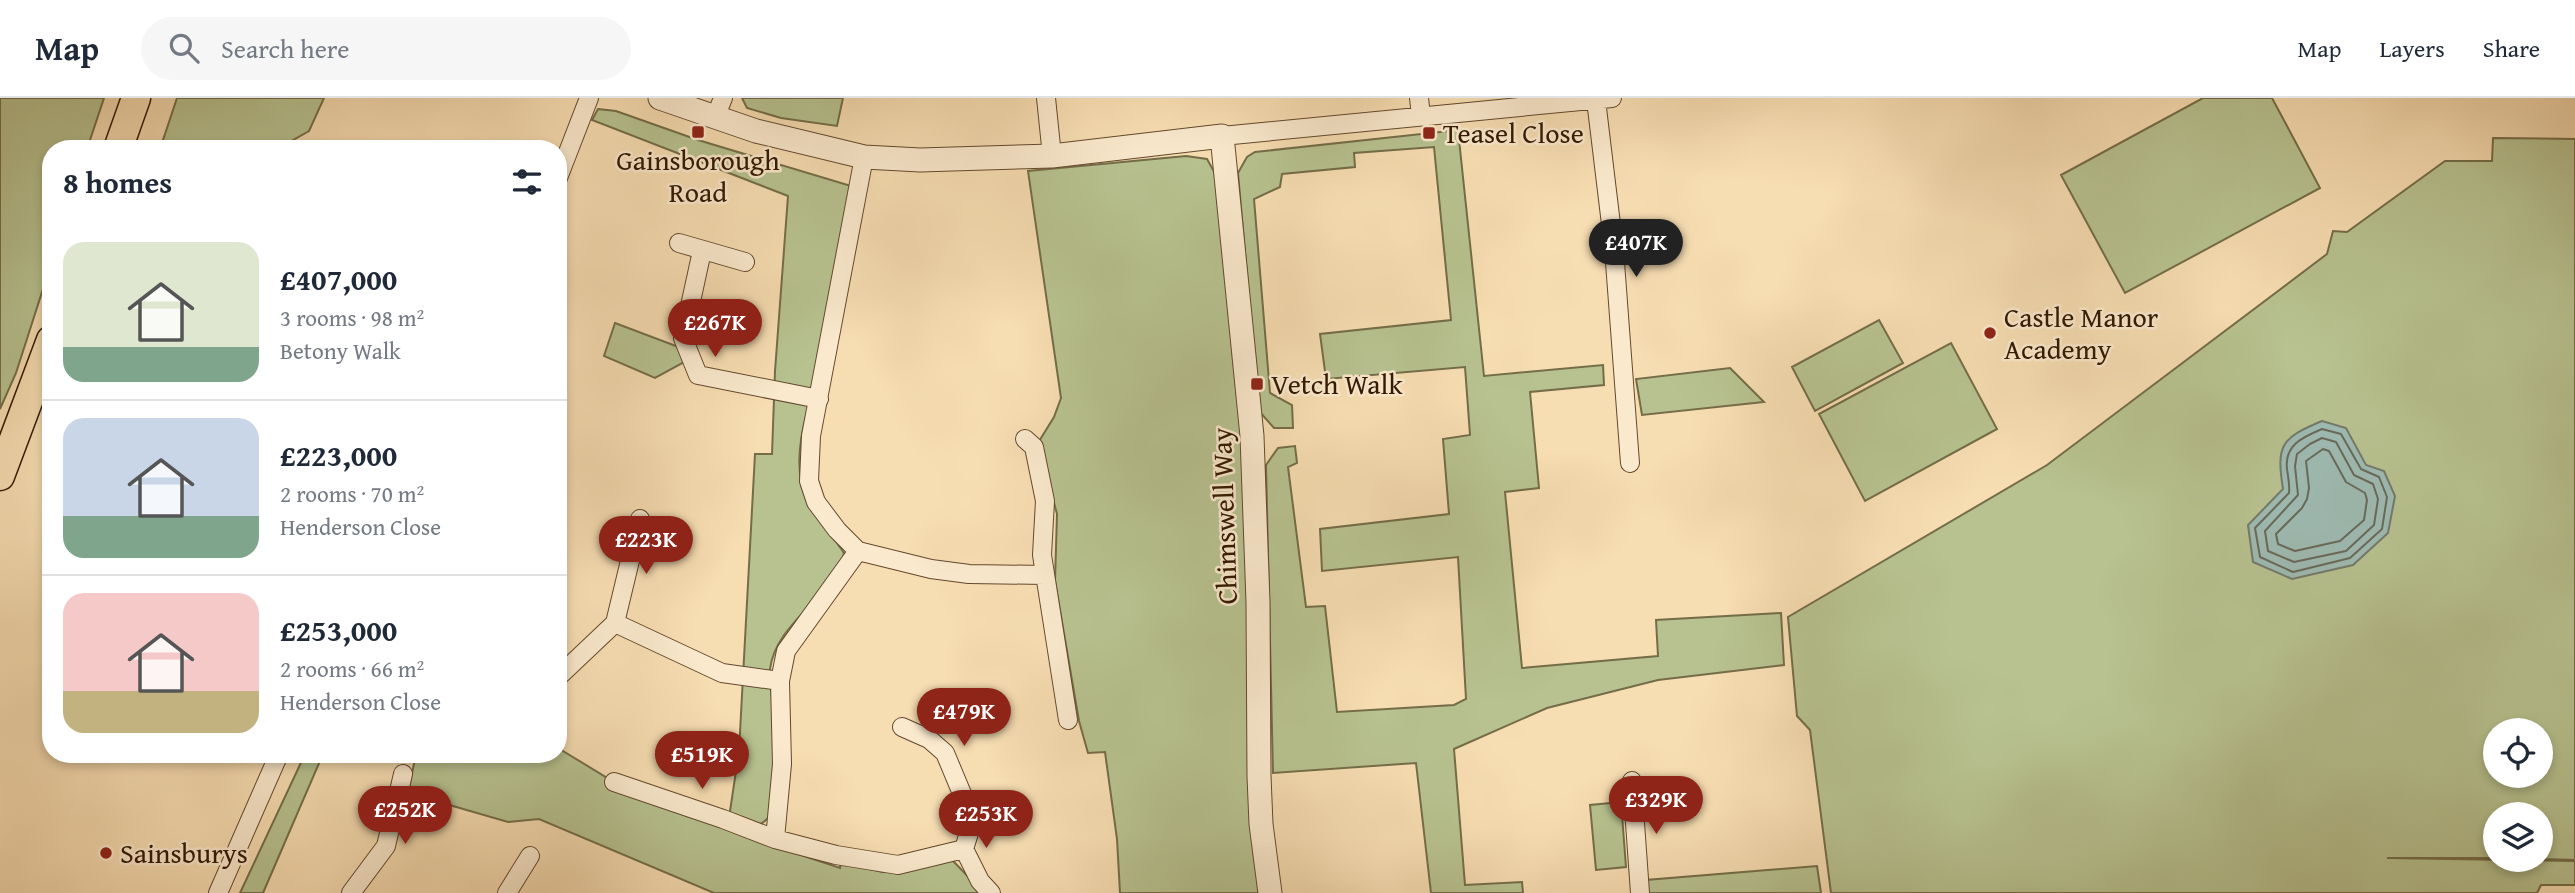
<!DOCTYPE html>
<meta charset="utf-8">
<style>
body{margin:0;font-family:"Gentium Book Plus",serif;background:#f6f6f7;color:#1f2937;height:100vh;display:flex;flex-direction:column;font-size:26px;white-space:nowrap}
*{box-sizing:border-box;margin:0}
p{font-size:23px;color:#747a83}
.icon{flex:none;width:38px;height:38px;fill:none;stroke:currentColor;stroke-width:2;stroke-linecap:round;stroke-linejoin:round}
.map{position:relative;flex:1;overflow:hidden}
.details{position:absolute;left:42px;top:42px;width:525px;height:623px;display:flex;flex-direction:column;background:#fff;border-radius:28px;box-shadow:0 4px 10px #0003}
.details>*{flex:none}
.buttons{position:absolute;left:2483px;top:620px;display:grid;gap:14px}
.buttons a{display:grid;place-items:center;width:70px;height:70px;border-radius:50%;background:#fff;box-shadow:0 4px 10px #0003;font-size:35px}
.price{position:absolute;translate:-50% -60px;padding:0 16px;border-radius:24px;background:#8f2418;color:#fff;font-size:23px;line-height:46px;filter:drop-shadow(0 2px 4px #0008)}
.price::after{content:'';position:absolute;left:50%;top:42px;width:21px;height:16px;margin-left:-10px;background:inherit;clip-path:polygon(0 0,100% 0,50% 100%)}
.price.selected{background:#222;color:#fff}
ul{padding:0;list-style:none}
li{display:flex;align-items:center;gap:21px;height:175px;padding:0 21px}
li+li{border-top:2px solid #e0e1e3}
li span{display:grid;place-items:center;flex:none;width:196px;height:140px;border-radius:21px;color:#555}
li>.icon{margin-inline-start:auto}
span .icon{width:84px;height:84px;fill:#fffc;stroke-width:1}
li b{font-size:30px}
h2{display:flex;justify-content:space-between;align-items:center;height:84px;padding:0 21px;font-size:30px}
header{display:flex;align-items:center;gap:42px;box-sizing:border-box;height:98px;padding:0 35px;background:#fff;border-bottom:2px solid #e0e1e3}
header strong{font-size:33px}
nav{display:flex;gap:38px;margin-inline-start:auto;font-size:24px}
.search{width:490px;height:63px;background:#f6f6f7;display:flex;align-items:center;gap:18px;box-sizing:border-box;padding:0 24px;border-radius:38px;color:#747a83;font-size:26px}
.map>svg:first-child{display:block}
.green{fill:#b7c290;stroke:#746d48;stroke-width:2;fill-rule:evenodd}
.water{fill:#9ebbb3;stroke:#737a6b;stroke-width:2}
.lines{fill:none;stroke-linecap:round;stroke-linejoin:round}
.shore{stroke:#686a5a;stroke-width:2}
.minor-casing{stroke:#63492c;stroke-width:20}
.tertiary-casing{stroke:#63492c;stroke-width:25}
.primary-casing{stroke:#321800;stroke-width:31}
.minor{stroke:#fae9cd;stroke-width:18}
.tertiary{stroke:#fae9cd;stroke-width:23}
.primary{stroke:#f7ddb2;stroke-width:28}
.poi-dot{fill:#8f2418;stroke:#fae9cd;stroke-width:2.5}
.labels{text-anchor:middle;stroke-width:5;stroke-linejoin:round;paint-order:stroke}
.poi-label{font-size:28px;fill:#321800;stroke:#fae9cd;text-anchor:start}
.street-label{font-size:28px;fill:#321800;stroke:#fae9cd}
</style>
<header>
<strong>Map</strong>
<div class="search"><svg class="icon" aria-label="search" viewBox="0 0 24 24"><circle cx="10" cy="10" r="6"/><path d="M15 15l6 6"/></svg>Search here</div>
<nav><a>Map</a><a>Layers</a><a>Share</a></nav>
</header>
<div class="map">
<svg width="2575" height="795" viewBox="0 0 2575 795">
<rect width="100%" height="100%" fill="#f7ddb2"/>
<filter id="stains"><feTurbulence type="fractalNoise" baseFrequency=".00286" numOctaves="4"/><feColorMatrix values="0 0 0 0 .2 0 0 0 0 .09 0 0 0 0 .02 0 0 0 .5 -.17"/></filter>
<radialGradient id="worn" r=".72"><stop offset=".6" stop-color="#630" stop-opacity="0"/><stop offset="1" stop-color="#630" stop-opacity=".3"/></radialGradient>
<path class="green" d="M0 0H104L87 51H51V166L16 275 0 311Z
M177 0H324L309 33 277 51H160Z
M742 0H843L837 28 781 20 747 10Z
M2203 0H2272L2320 90 2125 195 2061 77Z
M598 11 616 13 698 42 851 88C842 146 835 205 822 262 812 303 792 345 802 388 807 414 830 433 844 455 835 498 776 524 770 571 768 588 774 603 776 619 778 639 778 705 768 720 767 721 761 726 759 727L729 720 739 653 755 356H772L775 273 788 98 592 22Z
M1458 32 1484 278 1603 267 1604 287 1530 294 1539 390 1505 394 1522 570 1658 558 1656 522 1781 515 1784 567 1658 582 1547 610 1454 651 1465 787 1522 784 1523 795H1431L1416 665 1273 675 1266 367 1278 350 1295 348 1297 365 1288 369 1306 509 1325 508 1337 614 1454 607 1466 601 1458 459 1322 473 1320 431 1449 416 1443 341 1470 337 1465 269 1326 281 1320 236 1451 222 1434 49 1354 55 1355 69 1282 76 1280 89 1254 101 1270 295 1292 307 1293 330H1274L1259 313 1238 75 1247 59 1255 54Z
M2493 40 2575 41V762L2541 761V716H2496L2495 760H2387L2575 763V787H2541L2537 795H1831L1810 632 1797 618 1788 519 2047 367 2327 156 2333 133 2347 134 2445 63H2492ZM2496 632H2541V677H2496Z
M1186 58 1207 61 1216 77 1240 279 1261 795H1120L1117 741 1105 654 1088 655 1079 623 1055 483 1057 416 1038 345 1054 319 1061 300 1028 73Z
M1879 222 1903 265 1815 313 1792 269Z
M615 225 684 251 688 262 655 280 604 258Z
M1951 245 1997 331 1865 403 1819 316Z
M1730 270 1764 304 1642 317 1636 281Z
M558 650 614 684 774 748 840 770 841 764 882 774H905L943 761 953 763 984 795H714L539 721 508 724 408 695 416 656H558Z
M305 656H323L263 795H240Z
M1621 704 1626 769 1596 772 1590 707Z
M1817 768 1821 795H1647L1646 782Z"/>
<path class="water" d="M2322 323 2346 330 2366 367 2384 373 2395 398 2388 435 2353 467 2292 481 2253 464 2248 427 2283 391C2276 347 2281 340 2322 323Z"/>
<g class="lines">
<path class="shore" d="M2322 331 2341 336 2361 371 2379 379 2387 399 2382 431 2350 460 2293 474 2260 459 2255 430 2289 395C2290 387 2288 379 2287 371 2284 347 2303 339 2322 331Z
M2322 340 2336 344 2354 377 2373 386 2378 401 2374 427 2346 453 2294 464 2268 453 2265 433 2298 397 2295 368 2297 356 2310 346Z
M2323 351 2329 353 2346 384 2365 395 2367 402 2364 422 2340 443 2295 453 2278 446 2276 436 2302 410 2307 401 2309 390 2306 363Z"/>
<g class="minor-casing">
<path id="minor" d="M1046 0 1052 58
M1419 0 1421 18
M1596 2 1614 151 1630 365
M715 20 723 0
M1222 38 1612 0
M864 59 811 338 809 383 816 404 837 432 858 453 931 471 969 476 1045 477
M558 80 589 0
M679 145 745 164
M702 153 683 240 698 277 819 301
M1025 341 1034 349 1045 403 1042 457 1068 622
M858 453 786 553 780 583 782 666 775 741 836 757 898 767 964 751
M615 525 640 421
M558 579 615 525 722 575 780 583
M902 629 929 641 945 655 973 722 964 751 980 783 991 795
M1632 683 1640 795
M614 684 723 721 775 741
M218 795 279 656
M351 795 386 748 403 676
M507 795 530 758"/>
</g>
<g class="tertiary-casing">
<path id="tertiary" d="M660 0 756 33 864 59 920 62 1052 58 1222 38 1252 338 1258 504 1259 678 1261 726 1270 795"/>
</g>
<g class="primary-casing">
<path id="primary" d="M118 51 136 0
M0 378 51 242"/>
</g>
<use href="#minor" class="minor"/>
<use href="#tertiary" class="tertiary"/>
<use href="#primary" class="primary"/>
</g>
<g class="poi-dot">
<rect x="691" y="27" width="14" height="14" rx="3.5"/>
<rect x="1422" y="28" width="14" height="14" rx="3.5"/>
<circle cx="1990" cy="235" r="7"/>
<rect x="1250" y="279" width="14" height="14" rx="3.5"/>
<circle cx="106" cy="755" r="7"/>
</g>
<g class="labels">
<g class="poi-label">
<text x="1443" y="45">Teasel Close</text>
<text x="698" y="72" text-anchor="middle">Gainsborough<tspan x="698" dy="32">Road</tspan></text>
<text x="2004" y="229">Castle Manor<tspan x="2004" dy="32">Academy</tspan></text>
<text x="1271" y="296">Vetch Walk</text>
<text x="120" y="765">Sainsburys</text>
</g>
<g class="street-label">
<text transform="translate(1224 418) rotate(-92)" y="10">Chimswell Way</text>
</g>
</g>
<rect width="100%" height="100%" filter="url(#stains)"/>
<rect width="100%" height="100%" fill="url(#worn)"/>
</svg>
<div class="buttons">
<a><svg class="icon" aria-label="locate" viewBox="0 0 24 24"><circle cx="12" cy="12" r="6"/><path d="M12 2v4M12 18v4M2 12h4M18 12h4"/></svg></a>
<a><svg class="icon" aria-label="layers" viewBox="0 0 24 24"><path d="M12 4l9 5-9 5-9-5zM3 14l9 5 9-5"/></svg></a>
</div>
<b class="price selected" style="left:1636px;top:181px">£407K</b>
<b class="price" style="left:715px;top:261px">£267K</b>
<b class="price" style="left:646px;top:478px">£223K</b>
<b class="price" style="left:964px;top:650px">£479K</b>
<b class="price" style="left:702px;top:693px">£519K</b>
<b class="price" style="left:1656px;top:738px">£329K</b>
<b class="price" style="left:405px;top:748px">£252K</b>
<b class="price" style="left:986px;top:752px">£253K</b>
<section class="details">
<h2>8 homes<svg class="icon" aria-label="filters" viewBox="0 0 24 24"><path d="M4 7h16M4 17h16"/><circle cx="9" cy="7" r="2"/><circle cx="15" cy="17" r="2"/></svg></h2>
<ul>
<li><span style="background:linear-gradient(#dfe7d0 75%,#7fa58c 0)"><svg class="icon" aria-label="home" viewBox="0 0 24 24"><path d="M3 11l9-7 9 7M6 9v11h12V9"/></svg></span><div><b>£407,000</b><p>3 rooms · 98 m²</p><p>Betony Walk</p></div></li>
<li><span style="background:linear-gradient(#c9d6e8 70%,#7fa58c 0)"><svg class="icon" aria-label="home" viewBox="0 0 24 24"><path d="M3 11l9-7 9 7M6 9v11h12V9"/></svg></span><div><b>£223,000</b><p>2 rooms · 70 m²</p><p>Henderson Close</p></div></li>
<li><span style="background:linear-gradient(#f6c9c9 70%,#c2b280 0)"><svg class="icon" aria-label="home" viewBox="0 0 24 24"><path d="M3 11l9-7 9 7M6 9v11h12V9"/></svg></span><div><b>£253,000</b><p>2 rooms · 66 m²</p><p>Henderson Close</p></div></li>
</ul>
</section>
</div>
